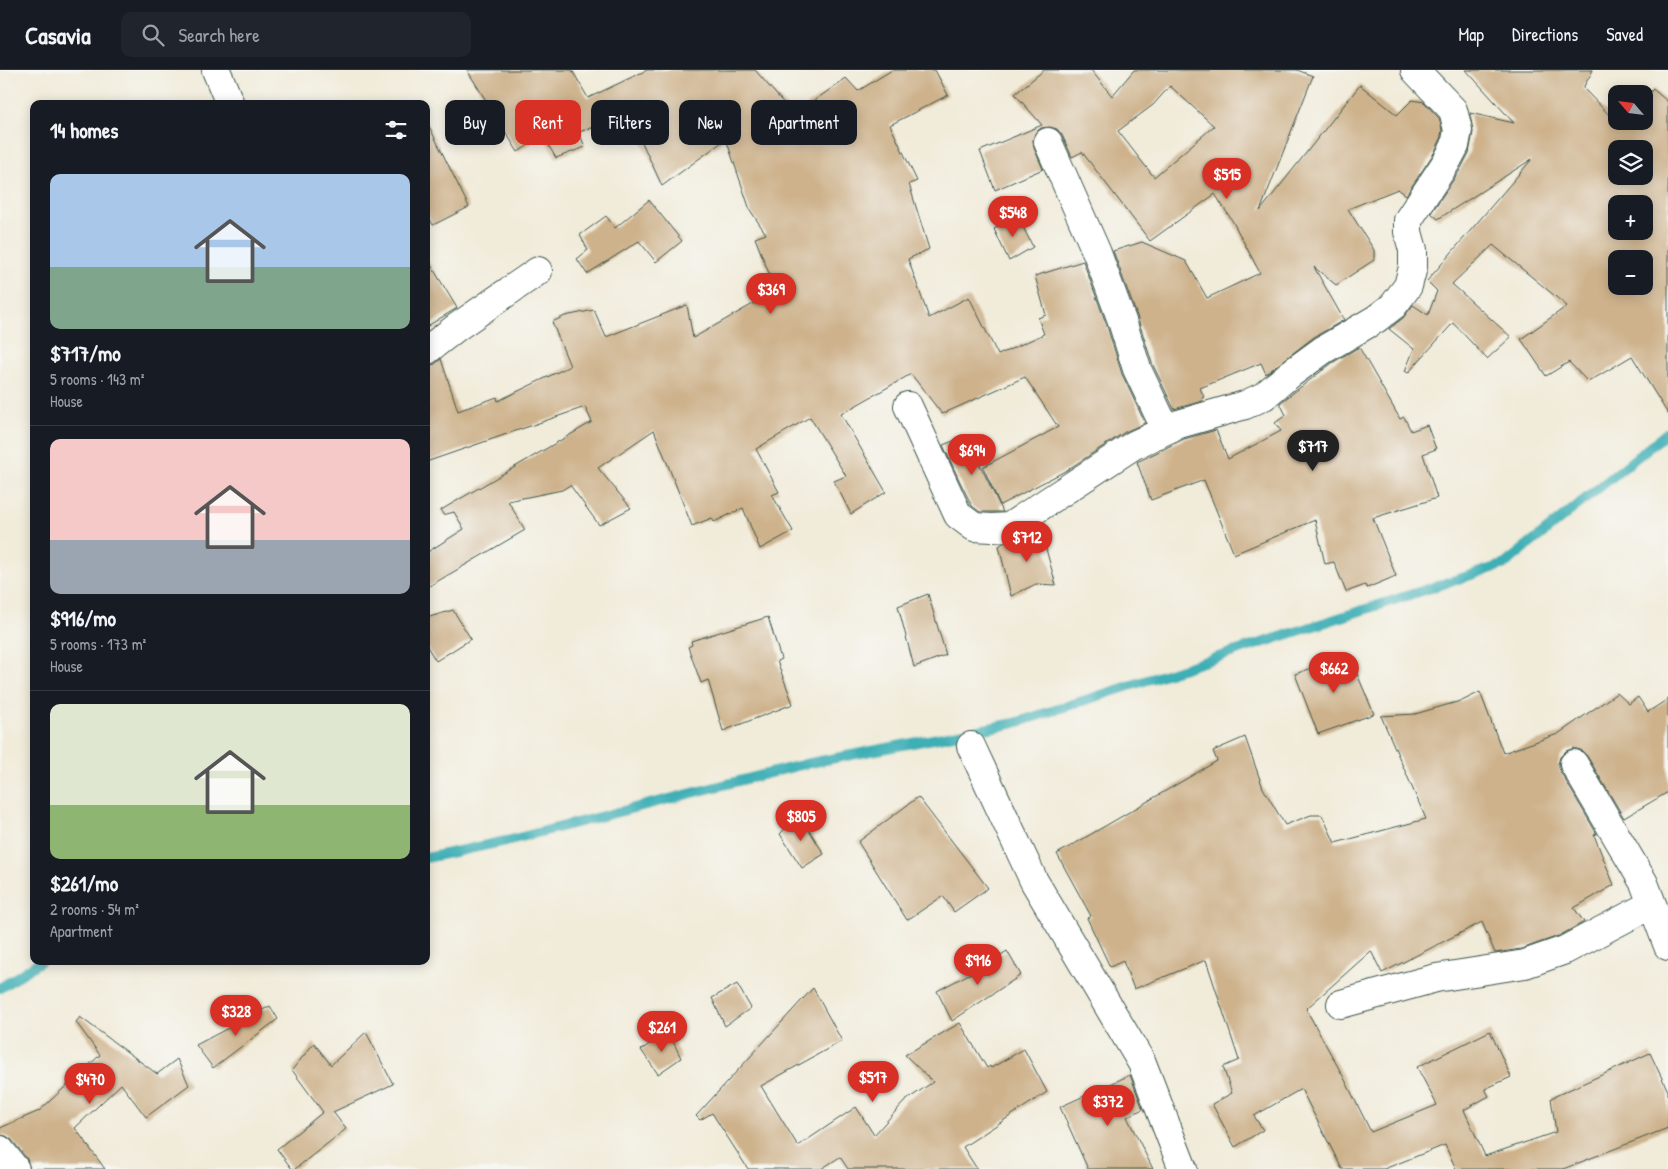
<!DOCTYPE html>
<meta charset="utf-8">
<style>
body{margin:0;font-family:"Patrick Hand",sans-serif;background:#20242c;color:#f1f3f6;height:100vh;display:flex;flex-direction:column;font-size:19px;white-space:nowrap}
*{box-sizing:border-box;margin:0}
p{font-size:16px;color:#9ea1a6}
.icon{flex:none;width:28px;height:28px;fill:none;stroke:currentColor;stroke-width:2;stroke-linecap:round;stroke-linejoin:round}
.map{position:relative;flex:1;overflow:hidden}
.sheet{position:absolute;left:30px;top:30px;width:400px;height:865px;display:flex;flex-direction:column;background:#171b24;border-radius:10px;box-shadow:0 2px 12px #0003}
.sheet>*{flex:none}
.guide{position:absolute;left:445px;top:30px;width:475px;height:45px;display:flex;gap:10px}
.needle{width:32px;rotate:298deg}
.buttons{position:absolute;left:1608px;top:15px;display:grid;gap:10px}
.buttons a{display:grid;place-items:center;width:45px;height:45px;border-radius:10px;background:#171b24;box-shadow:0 2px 12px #0003;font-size:25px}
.price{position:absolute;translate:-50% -42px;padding:0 11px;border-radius:18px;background:#d93025;color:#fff;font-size:16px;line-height:32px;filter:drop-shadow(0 1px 2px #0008)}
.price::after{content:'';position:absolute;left:50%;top:30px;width:15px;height:11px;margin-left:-8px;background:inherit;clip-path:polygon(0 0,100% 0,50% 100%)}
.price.current{background:#222;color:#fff}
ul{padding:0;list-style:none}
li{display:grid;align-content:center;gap:10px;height:265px;padding:0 20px}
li+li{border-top:1px solid #363941}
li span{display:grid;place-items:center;height:155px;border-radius:10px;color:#555}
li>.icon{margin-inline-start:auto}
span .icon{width:90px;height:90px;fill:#fffc;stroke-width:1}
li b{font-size:21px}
h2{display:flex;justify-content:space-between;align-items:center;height:60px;padding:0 20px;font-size:21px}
.chip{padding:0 18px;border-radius:10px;background:#171b24;box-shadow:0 2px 12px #0003;font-size:18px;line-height:45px}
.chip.current{background:#d93025;color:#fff}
header{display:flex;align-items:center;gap:30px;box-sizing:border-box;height:70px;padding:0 25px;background:#171b24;border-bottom:1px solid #363941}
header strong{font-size:24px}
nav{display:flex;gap:28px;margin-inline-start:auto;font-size:18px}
.search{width:350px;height:45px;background:#20242c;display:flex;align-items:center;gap:12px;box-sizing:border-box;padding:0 18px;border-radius:10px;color:#9ea1a6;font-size:19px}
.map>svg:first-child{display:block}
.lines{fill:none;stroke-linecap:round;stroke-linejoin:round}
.stream{stroke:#3dafb5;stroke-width:10}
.building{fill:#ceb28c;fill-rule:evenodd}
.minor-casing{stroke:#3e574d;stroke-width:30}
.minor{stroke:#fff;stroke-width:28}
</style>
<header>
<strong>Casavia</strong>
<div class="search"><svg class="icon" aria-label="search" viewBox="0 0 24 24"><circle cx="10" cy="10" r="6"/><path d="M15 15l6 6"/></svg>Search here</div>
<nav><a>Map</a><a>Directions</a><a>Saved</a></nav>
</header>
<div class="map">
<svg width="1668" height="1099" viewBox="0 0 1668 1099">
<rect width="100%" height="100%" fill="#f6f6f2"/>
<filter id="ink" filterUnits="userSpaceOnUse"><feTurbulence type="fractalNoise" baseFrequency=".02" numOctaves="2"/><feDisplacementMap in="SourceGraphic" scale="10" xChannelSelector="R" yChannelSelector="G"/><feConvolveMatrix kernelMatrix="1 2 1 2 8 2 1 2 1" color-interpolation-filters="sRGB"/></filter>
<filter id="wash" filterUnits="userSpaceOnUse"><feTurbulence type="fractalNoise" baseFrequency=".0096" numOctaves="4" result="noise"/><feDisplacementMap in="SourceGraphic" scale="20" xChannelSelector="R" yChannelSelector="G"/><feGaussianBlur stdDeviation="1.12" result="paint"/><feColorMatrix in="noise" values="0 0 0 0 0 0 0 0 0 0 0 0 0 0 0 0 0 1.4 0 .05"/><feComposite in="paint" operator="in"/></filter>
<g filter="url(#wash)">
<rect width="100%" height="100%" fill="#f1ebd9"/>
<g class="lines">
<path class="stream" d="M426 788 506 771 805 694 1015 653 1505 494 1668 362
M0 918 41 891"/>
</g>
<g id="blocks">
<path class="building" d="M467 0H572L588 28 647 0H755L794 45 846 8 858 21 892 0H935L948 25 890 55 917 111 909 114 929 179 908 189 929 248 969 227 998 285 1044 264 1038 248 1046 245 1035 206 1083 191 1107 256 1122 304 1145 353 1125 362 1067 400 1000 435 983 397 1058 357 1025 307 942 344 911 304 841 344 886 422 851 444 834 411 846 406 810 347 756 379 779 422 772 425 793 461 760 479 743 438 714 452 712 448 692 456 654 360 598 398 631 438 599 455 570 415 562 420 508 431 525 460 426 518V483L464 459 454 442 443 445 441 440 592 352 585 337 426 392V296L435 294 441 289 458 341 497 327 498 331 570 296 552 252 565 246 594 240 606 267 687 235 693 268 776 221 755 168 766 164 750 140 726 69 662 116 629 44 579 62 585 77 556 88 543 66 518 82Z
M1044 0H1091L1112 26 1134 0H1297L1313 6 1260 141 1360 15 1397 45 1412 30 1424 32 1439 48 1442 60 1440 71 1434 83 1406 125 1398 119 1348 139 1374 180V190L1336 215 1314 197 1344 250 1314 267 1266 304 1261 293 1200 318 1204 327 1202 328 1203 331 1174 339 1152 293 1137 246 1113 181 1142 172 1186 191 1207 228 1260 203 1233 152 1215 124 1150 171 1082 82 1072 87 1062 65 1057 59 1050 57 1041 58 1035 63 1033 70 1034 78 1043 99 995 120 980 81 1042 55 1015 24ZM1170 16 1214 56 1154 107 1118 61 1153 35Z
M1466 0H1593L1583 18 1622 58 1627 51H1644V30L1653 19 1668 32V344L1632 286 1588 312 1569 292 1546 306 1521 269 1567 236 1493 175 1452 214 1511 267 1487 289 1453 253 1408 303 1405 301 1414 279 1389 259 1403 248 1413 235 1428 245 1437 221 1427 211 1532 89 1438 149 1431 143 1460 100 1469 83 1473 62 1470 43 1514 53ZM1616 79H1644V106H1616ZM1616 134H1644V161H1616ZM1616 189H1644V216H1616Z
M426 50 469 137 433 155 426 141Z
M649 130 682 171 656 192 639 171 587 204 577 189 588 180 580 165 606 146 615 158Z
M1017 145 1033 177 1009 191 994 159Z
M426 187 457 238 426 257Z
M1359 277 1400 349 1404 347 1411 361 1427 355 1436 379 1423 384 1437 428 1373 448 1396 506 1367 518 1365 515 1346 522 1334 492 1325 494 1315 450 1234 484 1204 410 1151 430 1137 392 1184 369 1216 360 1228 389 1281 361 1275 353 1286 345 1280 333 1332 293Z
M966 366 1003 442H980L972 436 960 412 943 375Z
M1032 461H1041L1056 515 1036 514 1011 526 999 476 1003 473 1017 470Z
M928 524 946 585 914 597 898 536Z
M453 540 471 569 436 591 426 575V548Z
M768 547 781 589 777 591 793 634 723 661 708 610 701 613 688 577 692 575 691 571Z
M1349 585 1374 644 1318 664 1295 604Z
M1480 622 1503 683 1558 664 1617 623 1629 634 1638 627 1648 642 1668 629V722L1624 748 1587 686 1581 680 1574 678 1566 681 1560 687 1558 694 1560 701 1597 764 1594 765 1614 815 1574 838 1584 852 1559 866 1521 879 1495 883 1482 852 1382 903 1371 881 1306 939 1343 1006 1371 1062 1437 1035 1417 997 1490 961 1511 1007 1485 1019 1489 1026 1464 1040 1485 1086 1556 1062 1551 1028 1650 983 1668 1021V1058L1563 1099H1456L1445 1075 1384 1099H1342L1301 1019 1254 1046 1263 1060 1235 1077 1212 1034 1232 1023 1223 997 1239 990 1206 890 1134 919 1123 891 1110 897 1087 848 1091 846 1057 784 1217 691 1213 681 1245 667 1263 718 1285 755 1311 745H1322L1335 773 1426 749 1381 646 1415 644 1464 630Z
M918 727 988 818 954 842 943 826 907 850 858 772Z
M799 744 824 784 802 798 780 764Z
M1007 881 1021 905 952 951 937 921 984 896Z
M737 914 751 938 725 956 712 928Z
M813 918 842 971 761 1016 798 1076 856 1037 874 1065 905 1031 933 1012 905 985 960 953 987 998 990 996 991 998 1024 979 1047 1022 963 1077 977 1099H848L840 1087 821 1099H748L712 1043 700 1050 696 1046Z
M270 936 278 949 213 998 196 975Z
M80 947 157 1004 177 989 189 1015 146 1047 121 1014 75 1058 105 1099H30L27 1089 12 1070 6 1066 0 1065V1058L39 1041 100 985 76 952Z
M668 961 681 988 658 1004 641 980Z
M366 962 393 1014 333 1042 346 1059 295 1099H292L277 1079 323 1042 292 1000 314 973 331 995Z
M1130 1005 1143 1039 1127 1047 1153 1099H1088L1060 1037Z"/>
</g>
</g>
<g filter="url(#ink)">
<use href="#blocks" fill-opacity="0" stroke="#3e574d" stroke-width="1"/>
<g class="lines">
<g class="minor-casing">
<path id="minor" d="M216 0 230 34
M1048 72 1097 183 1122 251 1137 299 1166 360
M426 281 457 257 538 201
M908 336 958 445 974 457 992 458 1009 457 1134 375 1179 354 1245 335 1264 326 1290 304 1323 280 1376 249 1393 236 1408 216 1413 197V180L1408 162V150L1447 91 1455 76 1458 60 1453 40 1415 0
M971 676 1034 811 1142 993 1183 1099
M1574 694 1644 813 1668 876
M1341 934 1436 908 1525 894 1565 880 1652 834
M0 1080 15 1099"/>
</g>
<use href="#minor" class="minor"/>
</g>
</g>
</svg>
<div class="buttons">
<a><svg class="needle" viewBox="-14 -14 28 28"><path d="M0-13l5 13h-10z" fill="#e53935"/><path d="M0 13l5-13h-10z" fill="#9ea1a6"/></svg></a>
<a><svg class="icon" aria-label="layers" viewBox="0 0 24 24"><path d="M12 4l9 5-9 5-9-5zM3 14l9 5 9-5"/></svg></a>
<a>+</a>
<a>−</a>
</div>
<b class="price" style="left:1227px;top:130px">$515</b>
<b class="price" style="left:1013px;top:168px">$548</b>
<b class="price" style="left:771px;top:245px">$369</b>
<b class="price current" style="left:1313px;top:402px">$717</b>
<b class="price" style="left:972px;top:406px">$694</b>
<b class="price" style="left:1027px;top:493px">$712</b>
<b class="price" style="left:1334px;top:624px">$662</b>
<b class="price" style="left:801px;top:772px">$805</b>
<b class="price" style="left:978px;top:916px">$916</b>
<b class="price" style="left:236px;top:967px">$328</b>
<b class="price" style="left:662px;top:983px">$261</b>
<b class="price" style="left:873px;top:1033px">$517</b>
<b class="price" style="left:90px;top:1035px">$470</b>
<b class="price" style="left:1108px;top:1057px">$372</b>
<div class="guide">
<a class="chip">Buy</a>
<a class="chip current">Rent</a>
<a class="chip">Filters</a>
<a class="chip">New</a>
<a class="chip">Apartment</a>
</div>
<section class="sheet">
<h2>14 homes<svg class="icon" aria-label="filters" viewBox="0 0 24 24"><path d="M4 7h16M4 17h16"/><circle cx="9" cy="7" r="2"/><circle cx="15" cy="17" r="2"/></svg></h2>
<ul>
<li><span style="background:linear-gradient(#a9c7e8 60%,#7fa58c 0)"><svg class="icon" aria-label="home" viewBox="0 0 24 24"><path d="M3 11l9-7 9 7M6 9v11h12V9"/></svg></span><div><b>$717/mo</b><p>5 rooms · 143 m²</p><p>House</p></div></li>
<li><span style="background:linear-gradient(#f6c9c9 65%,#9aa5b1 0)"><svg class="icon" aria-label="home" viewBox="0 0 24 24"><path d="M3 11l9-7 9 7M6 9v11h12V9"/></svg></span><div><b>$916/mo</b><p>5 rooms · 173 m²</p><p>House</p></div></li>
<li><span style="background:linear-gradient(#dfe7d0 65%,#8fb573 0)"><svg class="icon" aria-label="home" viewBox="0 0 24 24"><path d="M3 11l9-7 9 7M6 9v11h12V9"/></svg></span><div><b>$261/mo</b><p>2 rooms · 54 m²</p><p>Apartment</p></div></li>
</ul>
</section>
</div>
